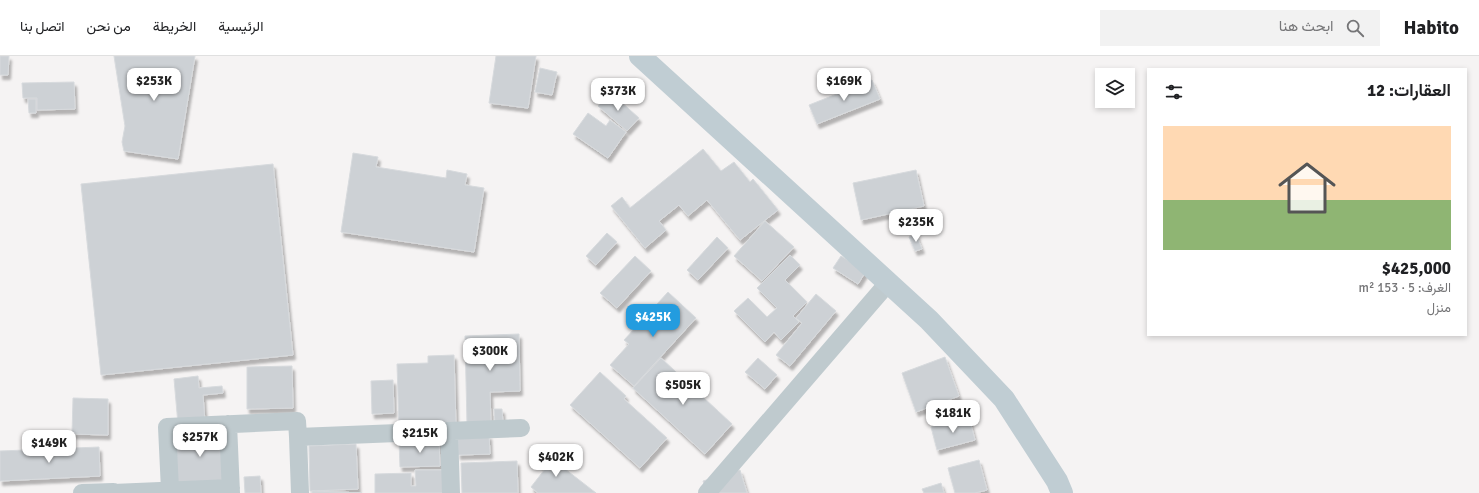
<!DOCTYPE html>
<html lang="ar">
<meta charset="utf-8">
<style>
body{margin:0;font-family:Signika,Vazirmatn,sans-serif;background:#f2f2f2;color:#202124;direction:rtl;height:100vh;display:flex;flex-direction:column;font-size:15px;white-space:nowrap}
*{box-sizing:border-box;margin:0}
p{font-size:13px;color:#757577}
.icon{flex:none;width:22px;height:22px;fill:none;stroke:currentColor;stroke-width:2;stroke-linecap:round;stroke-linejoin:round}
.map{position:relative;flex:1;overflow:hidden;direction:ltr}
.side{position:absolute;left:1147px;top:12px;width:320px;height:268px;display:flex;flex-direction:column;background:#fff;border-radius:0px;box-shadow:0 2px 6px #0003;direction:rtl}
.side>*{flex:none}
.buttons{position:absolute;left:1095px;top:12px;display:grid;gap:8px}
.buttons a{display:grid;place-items:center;width:40px;height:40px;border-radius:0px;background:#fff;box-shadow:0 2px 6px #0003;font-size:20px}
.price{position:absolute;translate:-50% -34px;padding:0 9px;border-radius:8px;background:#fff;color:#222;font-size:13px;line-height:26px;filter:drop-shadow(0 1px 2px #0008)}
.price::after{content:'';position:absolute;left:50%;top:24px;width:12px;height:9px;margin-left:-6px;background:inherit;clip-path:polygon(0 0,100% 0,50% 100%)}
.price.selected{background:#239cdf;color:#fff}
ul{padding:0;list-style:none}
li{display:grid;align-content:center;gap:8px;height:212px;padding:0 16px}
li+li{border-top:1px solid #e0e0e0}
li span{display:grid;place-items:center;height:124px;border-radius:0px;color:#555}
li>.icon{margin-inline-start:auto}
span .icon{width:72px;height:72px;fill:#fffc;stroke-width:1}
li b{font-size:17px}
h2{display:flex;justify-content:space-between;align-items:center;height:48px;padding:0 16px;font-size:17px}
header{display:flex;align-items:center;gap:24px;box-sizing:border-box;height:56px;padding:0 20px;background:#fff;border-bottom:1px solid #e0e0e0}
header strong{font-size:19px}
nav{display:flex;gap:22px;margin-inline-start:auto;font-size:14px}
.search{width:280px;height:36px;background:#f2f2f2;display:flex;align-items:center;gap:10px;box-sizing:border-box;padding:0 14px;border-radius:0px;color:#757577;font-size:15px}
.map>svg:first-child{display:block}
.building{fill:#cdd1d5;stroke:#d7dadd;filter:url(#shadow)}
.lines{fill:none;stroke-linecap:round;stroke-linejoin:round}
.street{stroke:#bfcace;stroke-width:18}
.secondary{stroke:#c0cdd3;stroke-width:22}
</style>
<header>
<strong>Habito</strong>
<div class="search"><svg class="icon" aria-label="search" viewBox="0 0 24 24"><circle cx="10" cy="10" r="6"/><path d="M15 15l6 6"/></svg>ابحث هنا</div>
<nav><a>الرئيسية</a><a>الخريطة</a><a>من نحن</a><a>اتصل بنا</a></nav>
</header>
<div class="map">
<svg width="1479" height="437" viewBox="0 0 1479 437">
<defs>
<filter id="shadow"><feDropShadow dx="2.5" dy="4.5" stdDeviation="1" flood-color="#0004"/></filter>
</defs>
<rect width="100%" height="100%" fill="#f5f3f3"/>
<path class="building" d="M0 0H9L8 19H0Z
M114 0H195L178 103 124 95 122 86 125 70Z
M496 0H536L528 52 489 47Z
M540 12 557 16 552 39 535 36Z
M872 24 880 43 817 68 809 49Z
M74 26 75 53 37 54V42H23L22 27Z
M610 36 639 62 627 75 598 50Z
M28 43H36V57H29Z
M588 57 606 70 610 64 626 76 608 102 573 78Z
M703 93 721 115 734 106 750 126 753 123 778 154 740 184 707 144 688 160 679 149 659 165 666 174 645 192 611 150 622 141 630 152Z
M353 97 378 101 376 111 446 122 447 114 467 118 465 129 484 132 474 196 341 176Z
M273 108 293 299 101 319 81 128Z
M916 114 924 150 861 164 853 127Z
M765 165 794 191 762 225 734 200Z
M607 177 617 186 596 209 586 200Z
M916 178 922 193 915 195 909 181Z
M717 181 728 192 698 224 687 214Z
M790 199 800 209 785 224 807 246 793 260 799 266 781 284 774 276 765 286 734 255 748 242 767 261 777 252 757 232Z
M635 200 651 215 617 252 600 237Z
M841 200 866 215 858 228 833 212Z
M668 236 696 262 634 330 610 309 629 288 624 284Z
M816 238 836 255 790 310 776 299 802 267 796 262Z
M519 278 520 335 490 336 491 368H467L465 280Z
M454 299 456 370 399 371 397 308 428 307V300Z
M945 301 959 340 916 356 902 317Z
M661 302 732 368 705 398 633 332Z
M758 302 777 319 765 333 745 316Z
M292 310 293 352 247 353V311Z
M600 316 626 340 624 343 667 382 640 412 570 349Z
M198 320 199 332 222 330 223 337 203 339 205 366 178 368 174 323Z
M393 324 394 357 372 358 371 325Z
M73 342 108 343V379L72 378Z
M494 353H502L503 367H495Z
M969 361 975 384 937 394 931 371Z
M224 376 225 427 177 428 176 377Z
M489 379 490 398 458 399V381Z
M439 385 440 410 400 411 399 386Z
M356 388 358 433 310 435 309 390Z
M99 391 100 420 0 425V395Z
M538 392 596 437H538L531 431 545 413 531 401Z
M979 404 987 434 975 437H955L948 412Z
M517 405 518 437H462L461 407Z
M415 414H445L446 437H375V418L411 417V430H416Z
M740 414 747 437H707L703 425Z
M260 420 261 437H245L244 421Z
M941 427 944 437H924L922 433Z
M312 435 362 437H312Z"/>
<g class="lines">
<path class="street" d="M228 368 231 437
M449 375 451 437
M298 381 300 437
M170 434 167 371 297 365 298 381 521 372
M82 437 113 436
M113 437 231 432
M707 437 888 227"/>
<path class="secondary" d="M640 0 929 264 1004 343 1057 425 1062 437"/>
</g>
</svg>
<div class="buttons">
<a><svg class="icon" aria-label="layers" viewBox="0 0 24 24"><path d="M12 4l9 5-9 5-9-5zM3 14l9 5 9-5"/></svg></a>
</div>
<b class="price" style="left:154px;top:46px">$253K</b>
<b class="price" style="left:844px;top:46px">$169K</b>
<b class="price" style="left:618px;top:56px">$373K</b>
<b class="price" style="left:916px;top:187px">$235K</b>
<b class="price selected" style="left:653px;top:282px">$425K</b>
<b class="price" style="left:490px;top:316px">$300K</b>
<b class="price" style="left:683px;top:350px">$505K</b>
<b class="price" style="left:953px;top:378px">$181K</b>
<b class="price" style="left:420px;top:398px">$215K</b>
<b class="price" style="left:200px;top:402px">$257K</b>
<b class="price" style="left:49px;top:408px">$149K</b>
<b class="price" style="left:556px;top:422px">$402K</b>
<section class="side">
<h2>العقارات: 12<svg class="icon" aria-label="filters" viewBox="0 0 24 24"><path d="M4 7h16M4 17h16"/><circle cx="9" cy="7" r="2"/><circle cx="15" cy="17" r="2"/></svg></h2>
<ul>
<li><span style="background:linear-gradient(#ffd9b3 60%,#8fb573 0)"><svg class="icon" aria-label="home" viewBox="0 0 24 24"><path d="M3 11l9-7 9 7M6 9v11h12V9"/></svg></span><div><b>$425,000</b><p>الغرف: 5 · 153 m²</p><p>منزل</p></div></li>
</ul>
</section>
</div>
